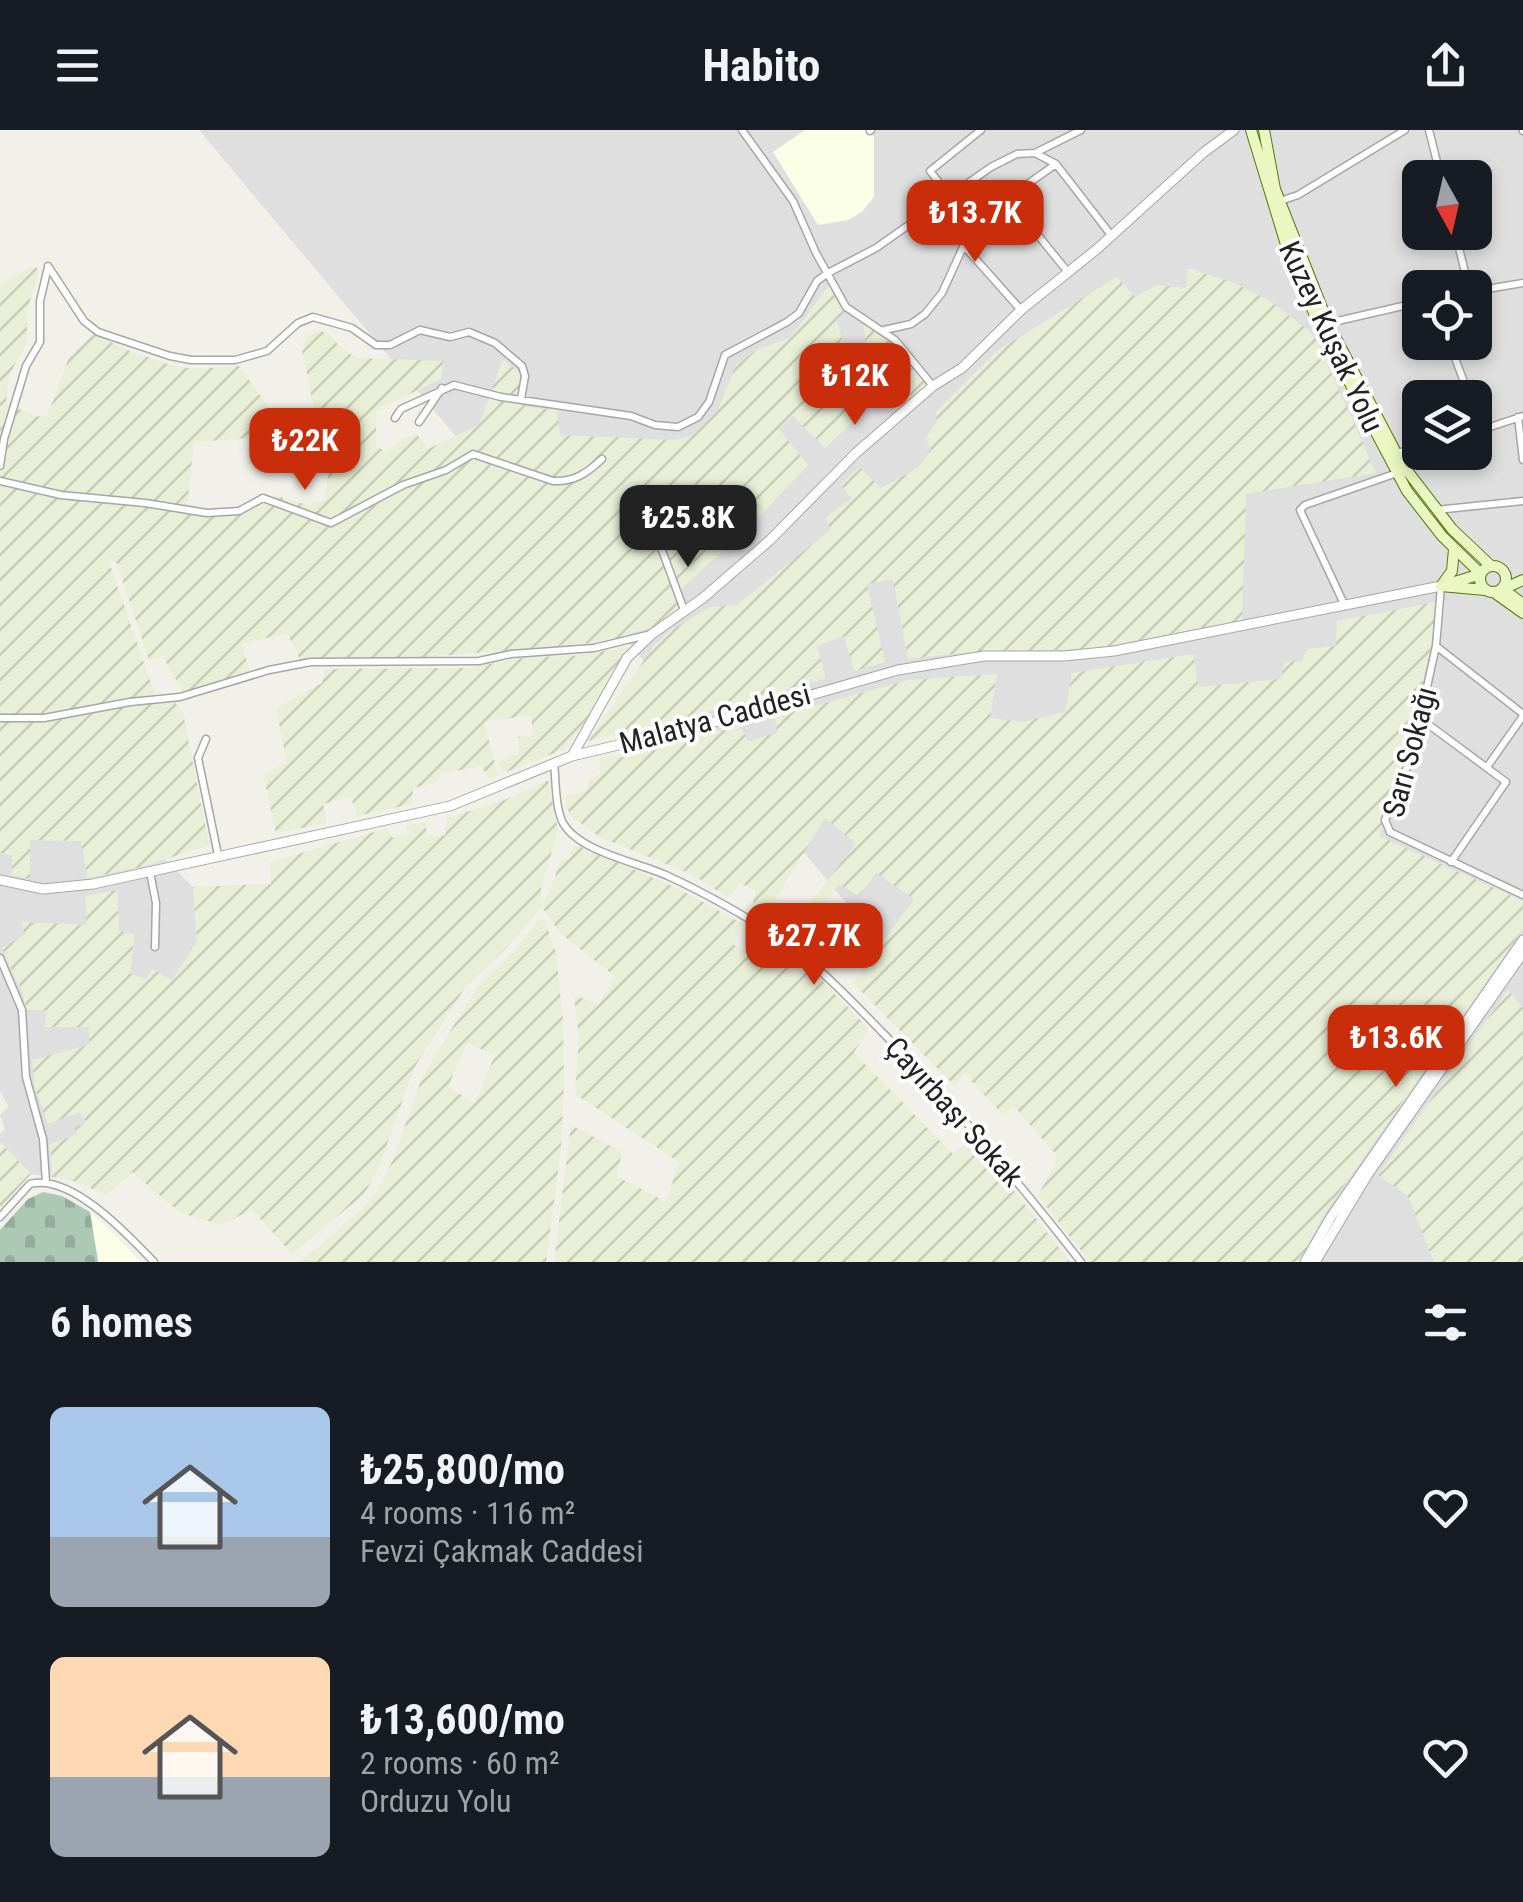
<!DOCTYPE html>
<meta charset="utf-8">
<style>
body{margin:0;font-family:"Roboto Condensed",sans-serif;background:#242831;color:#f1f3f6;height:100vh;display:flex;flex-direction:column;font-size:38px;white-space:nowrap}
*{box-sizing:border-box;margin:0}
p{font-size:32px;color:#9ea1a6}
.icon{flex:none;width:55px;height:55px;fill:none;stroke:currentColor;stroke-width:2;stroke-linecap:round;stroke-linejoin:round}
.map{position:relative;height:1132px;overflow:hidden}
.panel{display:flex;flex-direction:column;background:#171b24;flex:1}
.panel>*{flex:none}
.needle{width:65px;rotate:172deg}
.buttons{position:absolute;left:1402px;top:30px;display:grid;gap:20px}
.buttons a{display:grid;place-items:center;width:90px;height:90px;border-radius:15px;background:#171b24;box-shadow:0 5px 15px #0003;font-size:50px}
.price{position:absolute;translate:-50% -85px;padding:0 22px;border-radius:20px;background:#ca2d0a;color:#fff;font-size:32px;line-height:65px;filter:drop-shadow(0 2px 5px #0008)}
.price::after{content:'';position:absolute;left:50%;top:60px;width:30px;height:22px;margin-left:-15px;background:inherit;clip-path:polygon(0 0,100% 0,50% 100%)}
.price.selected{background:#222;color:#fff}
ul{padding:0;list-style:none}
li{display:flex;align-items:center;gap:30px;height:250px;padding:0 50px}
li span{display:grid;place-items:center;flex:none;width:280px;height:200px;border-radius:15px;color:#555}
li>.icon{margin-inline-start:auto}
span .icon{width:120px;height:120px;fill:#fffc;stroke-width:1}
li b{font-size:42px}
h2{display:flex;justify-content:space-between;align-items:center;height:120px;padding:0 50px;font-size:42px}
header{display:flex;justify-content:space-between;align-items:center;height:130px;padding:0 50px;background:#171b24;font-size:45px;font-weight:700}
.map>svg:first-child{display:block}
.residential{fill:#e0dfdf;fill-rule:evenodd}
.education{fill:#f9fee5}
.farmland{fill:url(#farmland-furrows);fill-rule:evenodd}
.cemetery{fill:url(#cemetery-stones)}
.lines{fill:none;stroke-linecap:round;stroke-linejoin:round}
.minor-casing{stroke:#a6a6a6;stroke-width:9}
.tertiary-casing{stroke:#a6a6a6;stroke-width:11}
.secondary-casing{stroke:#57770a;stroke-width:12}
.minor{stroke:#fff;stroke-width:6}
.tertiary{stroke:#fff;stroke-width:9}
.secondary{stroke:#eaf7c1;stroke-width:10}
.labels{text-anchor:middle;stroke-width:8;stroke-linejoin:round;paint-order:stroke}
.street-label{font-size:30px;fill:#222;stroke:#fff}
</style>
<header><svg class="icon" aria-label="menu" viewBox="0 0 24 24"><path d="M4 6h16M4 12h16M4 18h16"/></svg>Habito<svg class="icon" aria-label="share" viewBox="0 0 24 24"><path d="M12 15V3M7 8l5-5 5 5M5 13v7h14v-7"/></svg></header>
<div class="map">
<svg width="1523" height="1132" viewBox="0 0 1523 1132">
<defs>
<pattern id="farmland-furrows" width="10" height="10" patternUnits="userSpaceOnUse" patternTransform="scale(2.5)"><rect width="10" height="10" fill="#e8efd6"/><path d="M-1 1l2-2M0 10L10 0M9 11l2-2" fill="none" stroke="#c7cdb7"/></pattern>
<pattern id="cemetery-stones" width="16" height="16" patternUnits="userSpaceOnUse" patternTransform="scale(2.5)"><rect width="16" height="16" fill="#abc9b5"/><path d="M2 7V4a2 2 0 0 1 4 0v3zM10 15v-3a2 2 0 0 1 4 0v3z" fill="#93ac9b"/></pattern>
</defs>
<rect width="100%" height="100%" fill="#f1f0e9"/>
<path class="residential" d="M199 0H1523V1132H1147ZM1420 48H1475V102H1420ZM1420 158H1475V212H1420ZM1420 268H1475V322H1420Z
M30 710 82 711 88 747 165 729 193 757 197 812 172 850 146 849 130 844 134 804 119 802 117 761 88 795 22 793 26 805 2 818 23 864 26 880 46 879V897L89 896V915L32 931 80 982 86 994 76 1005 50 1014 52 1047 31 1044 0 1012V1004L5 999 0 985 8 976 0 961V723L12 725 29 749Z"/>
<path class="education" d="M805 0H870L874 6V67L862 82 848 90 818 95 773 22Z
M90 1082 99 1089 141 1132H99Z"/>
<path class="farmland" d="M34 136 38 139V145L27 180V213L9 245 6 273 34 286 47 287 69 227 95 203 121 218 173 236 195 239 239 236 267 275 274 288 277 306 194 312 187 377 228 381 277 366 307 375 325 370 328 346 302 220 308 205 318 201 328 203 342 219 357 228 443 231 441 249 376 280V315L385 322 416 303 428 319 479 295 503 229 521 244 518 271 527 277 557 280 560 305 674 310 691 306 717 282 736 235 758 219 790 208 830 154 847 180 836 190 848 225 867 219 863 191 900 217 929 257 913 271 893 246 872 259 880 266 825 318 793 286 779 299 808 335 759 387 738 363 720 380 743 402 680 460 665 419 687 411 679 396 694 386 680 368 634 402 643 423 659 419 680 479 658 495 605 512 390 530 366 527 300 529 287 503 242 514 250 542 185 566 163 526 149 530 117 433 108 429 155 565 174 571 183 583 209 715 145 736 87 748 81 711 30 710V749L12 745V725L0 723V154Z
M1188 138 1237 154 1270 171 1309 201 1317 211 1376 343 1246 364 1242 490 1094 519 970 522 908 529 893 449 867 454 885 532 854 541 844 506 817 516 826 548 686 588 588 611 654 516 668 502 711 477 737 475 830 400 826 387 852 368 841 355 859 337 881 358 918 338 931 319 926 308 937 291 936 282 997 221 1117 147 1135 167 1157 155 1186 158Z
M1441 471 1405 631 1379 706 1523 771V799L1324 1084 1299 1132H1090L1038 1066 1058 1027 1014 976 1003 985 964 943 955 956 853 853 914 769 876 743 859 766 839 754 799 809 788 802 856 713 825 688 766 785 752 778 756 761 740 753 729 768 691 744 600 707 572 687 566 676V665L586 662 589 650 600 644 599 629 739 596 749 611 777 603 775 587 908 550 997 544 990 588 1022 592 1065 582 1072 543 1193 524 1199 557 1281 549 1285 532 1302 531 1307 519 1336 516 1337 491Z
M640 515 565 619 501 644 498 632 519 623 518 607 533 605 531 585 484 592 498 645 489 649 481 636 440 644 438 652 413 658 412 674 357 686 351 667 323 674 327 693 276 703 263 645 287 633 276 578 322 553 325 539 469 538 528 527 573 526Z
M548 650 558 700 541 759V774L550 762 561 728 569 729 574 714 677 758 741 793 734 815 755 826 766 808 814 842 868 898 854 923 953 1024 973 1008 1070 1132H554L571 995 622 1022 616 1046 666 1072 679 1032 575 964 579 907 574 865 598 875 616 847 560 803 542 777 504 820 466 856 414 938 378 1040 364 1064 292 1124 252 1079 222 1095 181 1083 132 1042 106 1065 71 1050 52 1047 50 1014 76 1005 75 997 86 993 80 982 48 994 35 958 32 930 89 915V897H45L46 880H26L25 868 2 818 25 805 21 792 87 795 85 766 117 760 119 801 134 804 130 844 146 849 152 839 172 850 197 812 193 757 271 754 270 732 388 698 392 708 406 704V696L425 692 427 706 445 705 447 688 502 671Z
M544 788 556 823 563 890 564 952 561 1019 546 1132H300L363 1078 376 1062 392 1032 422 948 447 906 480 853 513 822 538 791ZM467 913 495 925 475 973 448 957Z
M1508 860 1523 878V1132H1434L1408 1066 1378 1045Z
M0 1012 31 1044 0 1078Z"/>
<path class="cemetery" d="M43 1062 62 1066 90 1082 98 1132H0V1100L28 1069Z"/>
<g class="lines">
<g class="minor-casing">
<path id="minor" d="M742 0 793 71 816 123 846 177 895 210 933 256
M1429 0 1441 48
M1523 0V1
M870 1 871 0
M1035 23 1056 34 1111 105
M1007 67 1067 141
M1280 71 1298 65 1405 0
M975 91 949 65 930 41 981 0
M1455 102 1469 158
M964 116 1021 180
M48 136 84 191 98 202 170 226 191 230H235L267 221 298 193 313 187 352 198 376 215H390L420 200 450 207 469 202 495 213 522 236 525 246 521 269
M1475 161 1523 153
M1329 193 1420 172
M884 200 911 194 925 184 942 163 975 91 1056 34
M1449 212 1470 268
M1475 281 1482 300
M1518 287 1523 330
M395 288 401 279 454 255 501 267 631 286 655 295 678 297 698 287 709 272 725 225 787 192 799 183 817 151 828 143 876 118 991 37 1017 24 1035 23 1081 0
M419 292 442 258
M1475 302 1523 286
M1397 323 1420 317
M0 336 4 309 26 236 40 212V171L48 137
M0 351 61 365 145 373 207 383 239 381 263 368 331 393 403 355 446 340 473 324 553 351C575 352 587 343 602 329
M1436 380 1523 371
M659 412 684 480
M1441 456 1436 516 1412 625 1385 690 1390 702 1523 765
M1345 476 1300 380 1305 375 1397 343
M1436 516 1523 584
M0 588H44L130 572 180 567 269 540 311 532 479 531 511 524 594 518 651 504
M1421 589 1506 652 1451 732
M206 609 198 628 218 725
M554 633C556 651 555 677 563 693 580 723 642 733 670 747 705 763 738 782 770 802 813 830 847 866 883 903 954 975 1018 1051 1081 1132
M1487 637 1523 586
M150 742 156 773 155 817
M0 828 22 880 26 947 43 1009 46 1052
M0 1087 30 1054C71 1043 128 1105 154 1132"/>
</g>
<g class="tertiary-casing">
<path id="tertiary" d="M572 626 627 528 652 504 703 468 770 410 856 323 933 256 962 238 1021 180 1097 119 1203 23 1234 0
M0 750 43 759 93 754 450 676 572 626 731 588 898 540 984 526H1064L1114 521 1441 456
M1305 1132 1331 1087 1523 810
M1315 1132 1368 1044 1523 823"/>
</g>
<g class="secondary-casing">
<path id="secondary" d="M1251 0 1288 121 1319 195 1407 361 1442 406 1481 444
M1264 0 1275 59 1328 193 1402 334 1452 399 1491 436
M1480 449a13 13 0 1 1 26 0a13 13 0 1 1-26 0Z
M1523 450 1503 459 1523 474
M1448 454 1481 444
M1441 456 1485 460
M1441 456 1452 441 1454 419
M1495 463 1523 483"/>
</g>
<use href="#minor" class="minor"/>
<use href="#tertiary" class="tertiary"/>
<use href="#secondary" class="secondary"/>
</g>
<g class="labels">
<g class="street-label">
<text transform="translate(1331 207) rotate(65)" y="10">Kuzey Kuşak Yolu</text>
<text transform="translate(715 589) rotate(-15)" y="10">Malatya Caddesi</text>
<text transform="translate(1410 622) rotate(-75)" y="10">Sarı Sokağı</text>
<text transform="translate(954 982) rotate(48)" y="10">Çayırbaşı Sokak</text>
</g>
</g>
</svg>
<div class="buttons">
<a><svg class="needle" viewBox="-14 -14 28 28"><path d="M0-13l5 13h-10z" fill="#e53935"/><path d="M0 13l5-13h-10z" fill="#9ea1a6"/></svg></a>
<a><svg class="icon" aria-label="locate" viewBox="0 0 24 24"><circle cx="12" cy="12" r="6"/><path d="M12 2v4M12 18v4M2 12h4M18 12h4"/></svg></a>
<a><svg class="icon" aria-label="layers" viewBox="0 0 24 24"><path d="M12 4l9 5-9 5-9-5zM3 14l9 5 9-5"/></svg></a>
</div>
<b class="price" style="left:975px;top:135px">₺13.7K</b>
<b class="price" style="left:855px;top:298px">₺12K</b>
<b class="price" style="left:305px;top:363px">₺22K</b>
<b class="price selected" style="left:688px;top:440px">₺25.8K</b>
<b class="price" style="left:814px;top:858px">₺27.7K</b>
<b class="price" style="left:1396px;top:960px">₺13.6K</b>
</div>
<section class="panel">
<h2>6 homes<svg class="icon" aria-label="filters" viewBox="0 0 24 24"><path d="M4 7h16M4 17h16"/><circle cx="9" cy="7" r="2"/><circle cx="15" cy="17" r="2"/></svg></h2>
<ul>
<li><span style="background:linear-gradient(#a9c7e8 65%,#9aa5b1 0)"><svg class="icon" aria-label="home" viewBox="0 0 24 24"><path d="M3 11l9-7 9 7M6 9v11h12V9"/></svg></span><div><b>₺25,800/mo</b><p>4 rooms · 116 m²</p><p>Fevzi Çakmak Caddesi</p></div><svg class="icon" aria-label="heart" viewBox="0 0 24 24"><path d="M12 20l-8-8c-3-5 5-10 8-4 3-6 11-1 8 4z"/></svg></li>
<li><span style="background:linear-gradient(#ffd9b3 60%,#9aa5b1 0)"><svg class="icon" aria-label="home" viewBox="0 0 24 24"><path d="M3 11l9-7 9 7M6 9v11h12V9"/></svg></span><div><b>₺13,600/mo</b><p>2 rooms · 60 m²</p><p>Orduzu Yolu</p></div><svg class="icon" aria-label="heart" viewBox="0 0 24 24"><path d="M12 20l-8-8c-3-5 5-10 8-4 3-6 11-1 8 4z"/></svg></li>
</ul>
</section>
